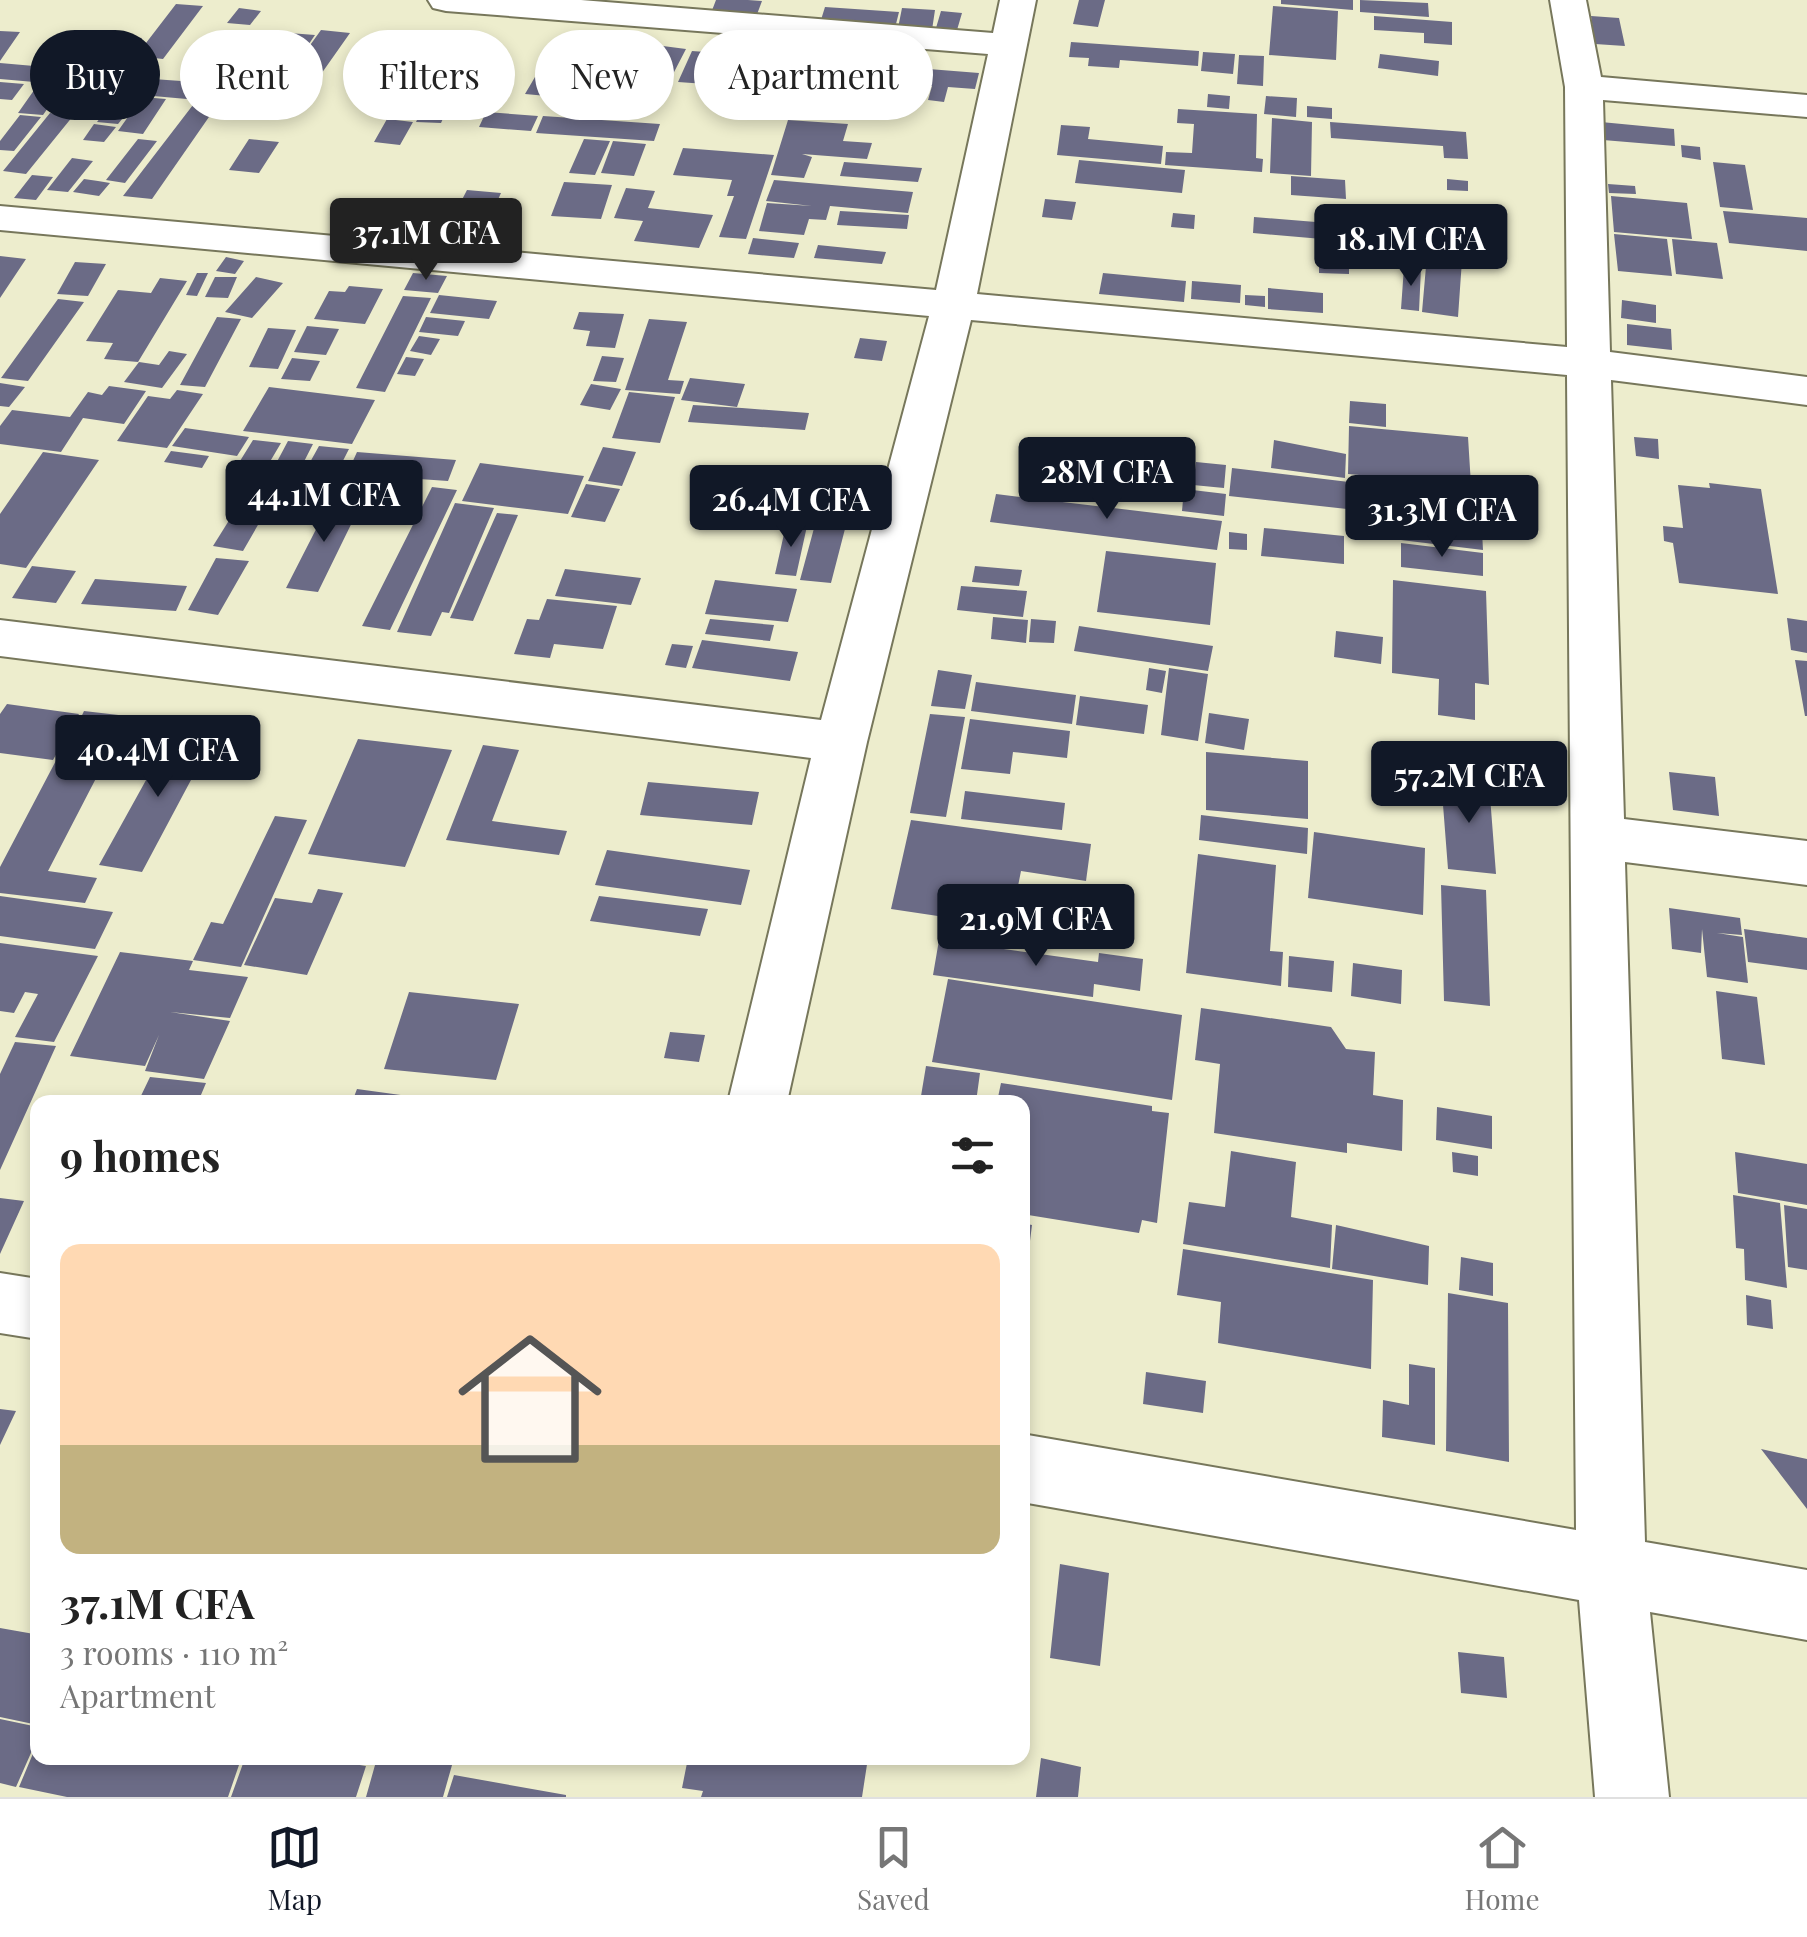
<!DOCTYPE html>
<meta charset="utf-8">
<style>
body{margin:0;font-family:"Playfair Display",serif;background:#f2f2f2;color:#222;height:100vh;display:flex;flex-direction:column;font-size:38px;white-space:nowrap}
*{box-sizing:border-box;margin:0}
p{font-size:32px;color:#767676}
.icon{flex:none;width:55px;height:55px;fill:none;stroke:currentColor;stroke-width:2;stroke-linecap:round;stroke-linejoin:round}
.map{position:relative;flex:1;overflow:hidden}
.sheet{position:absolute;left:30px;top:1095px;width:1000px;height:670px;display:flex;flex-direction:column;background:#fff;border-radius:20px;box-shadow:0 5px 15px #0003}
.sheet>*{flex:none}
.banner{position:absolute;left:30px;top:30px;width:1000px;height:90px;display:flex;gap:20px}
.price{position:absolute;translate:-50% -85px;padding:0 22px;border-radius:10px;background:#111827;color:#fff;font-size:32px;line-height:65px;filter:drop-shadow(0 2px 5px #0008)}
.price::after{content:'';position:absolute;left:50%;top:60px;width:30px;height:22px;margin-left:-15px;background:inherit;clip-path:polygon(0 0,100% 0,50% 100%)}
.price.current{background:#222;color:#fff}
ul{padding:0;list-style:none}
li{display:grid;align-content:center;gap:20px;height:530px;padding:0 30px}
li span{display:grid;place-items:center;height:310px;border-radius:20px;color:#555}
li>.icon{margin-inline-start:auto}
span .icon{width:180px;height:180px;fill:#fffc;stroke-width:1}
li b{font-size:42px}
h2{display:flex;justify-content:space-between;align-items:center;height:120px;padding:0 30px;font-size:42px}
.tag{padding:0 35px;border-radius:45px;background:#fff;box-shadow:0 5px 15px #0003;font-size:35px;line-height:90px}
.tag.current{background:#111827;color:#fff}
.tab-bar{display:flex;justify-content:space-around;align-items:center;height:140px;border-top:2px solid #e0e0e0;background:#fff;font-size:28px;color:#767676}
.tab-bar a{display:grid;justify-items:center;gap:5px}
.tab-bar .current{color:#111827}
.map>svg:first-child{display:block}
.building{fill:#6b6b86}
.lines{fill:none;stroke-linecap:round;stroke-linejoin:round}
.minor-casing{stroke:#77775b;stroke-width:4}
.minor{fill:#fff;fill-rule:evenodd}
</style>
<div class="map">
<svg width="1807" height="1797" viewBox="0 0 1807 1797">
<rect width="100%" height="100%" fill="#ededcd"/>
<path class="building" d="M716 0H748L762 1 756 17 711 13Z
M1079 0H1105L1098 27 1073 24Z
M1281 0H1353V10L1281 4Z
M1360 0 1428 3 1429 17 1360 12Z
M176 4 203 6 163 59 136 56Z
M1273 6 1338 11 1336 60 1269 55Z
M825 7 899 12 895 28 820 23Z
M239 8 261 11 250 25 227 23Z
M902 8 935 10 932 30 898 28Z
M941 11 962 13 957 30 936 28Z
M1374 16 1452 22V45L1424 43V33L1374 30Z
M1591 16 1619 18 1625 46 1595 44Z
M321 30 350 33 319 77 290 73Z
M0 31 20 32 0 61Z
M276 32 315 35 298 60 258 56Z
M127 37 142 38 130 56 115 55Z
M632 42 686 49 672 76 617 70Z
M1071 42 1199 51 1198 66 1120 60 1119 68 1088 66 1089 58 1069 57Z
M429 50 452 52 433 86 408 83Z
M692 51 719 53 706 84 678 82Z
M1203 52 1235 54 1233 74 1201 71Z
M1380 54 1439 61 1438 76 1378 68Z
M1239 55 1264 56 1263 86 1237 84Z
M810 56 916 68 979 73 975 89 948 87 944 102 928 100 932 86 804 71Z
M266 62 288 64 282 73 261 72Z
M0 63 91 71 80 86 0 79Z
M226 65 242 66 234 79 270 83 257 103 204 98Z
M564 69 589 70 572 106 548 104Z
M93 72 150 78 138 94 80 89Z
M766 74 801 77 788 109 753 105Z
M804 74 836 76 831 94 799 91Z
M293 75 319 79 295 109 269 105Z
M535 77 556 79 547 96 525 94Z
M153 79 209 83 198 100 142 95Z
M0 82 24 84 12 100 0 99Z
M37 86 62 88 43 115 18 113Z
M433 86 457 88 441 123 416 122Z
M76 91 116 94 106 109 65 105Z
M796 94 825 95 821 113 791 111Z
M1208 94 1230 96 1229 109 1207 107Z
M117 95 137 97 128 111 108 109Z
M1266 96 1297 98 1296 117 1264 114Z
M142 97 166 99 143 134 118 131Z
M196 101 218 104 152 199 123 196Z
M582 103 603 104 599 116 576 115Z
M1307 106 1332 108V119L1307 117Z
M1178 109 1257 114 1256 158 1263 159 1262 172 1165 165 1166 152 1192 153 1194 124 1177 123Z
M106 110H108L127 113 118 124 97 122Z
M486 112 538 116 531 131 479 127Z
M50 113 73 116 26 174 3 171Z
M20 115 41 117 14 151 0 150V141Z
M543 116 660 124 654 141 536 133Z
M1272 118 1312 122 1311 176 1270 173Z
M387 119 413 122 400 145 374 142Z
M788 120 848 124 843 141 872 143 867 159 802 154 812 157 804 178 771 175Z
M1330 122 1466 132 1468 159 1444 158 1443 146 1331 138Z
M1601 122 1674 129 1675 146 1603 140Z
M94 124 116 127 104 142 83 140Z
M1061 125 1090 127 1088 139 1163 146 1161 164 1057 155Z
M138 139 157 141 125 183 106 180Z
M249 139 279 142 259 173 229 170Z
M584 139 610 141 595 175 569 173Z
M613 141 646 144 634 176 601 173Z
M1681 145 1700 147 1701 160 1682 157Z
M683 148 774 155 746 239 719 237 734 196H727L732 180 673 175Z
M72 158 93 161 68 192 47 190Z
M1079 160 1185 170 1182 193 1075 183Z
M844 162 922 168 918 182 840 176Z
M1713 162 1745 165 1753 210 1720 207Z
M32 175 53 177 36 200 14 198Z
M1291 176 1345 180 1346 199 1291 195Z
M84 179 98 181 110 183 99 196 73 192Z
M1447 179 1468 181V191L1447 190Z
M774 180 913 192 908 213 830 206 826 220 809 219 804 235 759 231 767 203 812 206 766 201Z
M564 182 612 185 601 219 551 216Z
M1608 184 1635 186 1636 194 1609 193Z
M626 188 655 191 648 208 713 215 699 248 634 241 643 221 614 218Z
M467 190 501 193 485 228 449 225Z
M1611 196 1687 203 1692 239 1614 232Z
M1045 199 1076 202 1072 220 1042 217Z
M840 211 909 215 907 229 837 225Z
M1723 211 1807 218V251L1729 243Z
M1173 213 1195 215 1194 229 1171 227Z
M1254 217 1389 228V224L1426 227V248L1253 233Z
M1614 234 1667 239 1672 276 1618 271Z
M753 238 799 243 794 258 748 254Z
M1672 239 1717 243 1723 279 1676 274Z
M1319 244 1382 248 1383 267 1349 264V274L1319 273Z
M818 245 886 252 882 264 814 258Z
M1427 255 1462 260 1458 317 1422 312Z
M0 256 26 259 0 298Z
M226 257 244 261 235 274 216 271Z
M75 262 106 264 88 296 57 294Z
M1404 267 1421 268 1419 311 1401 309Z
M197 273H208L197 296 186 295Z
M413 273 447 276 438 293 404 290Z
M1103 273 1186 281 1184 302 1099 294Z
M215 277H237L228 298 205 297Z
M256 277 283 283 252 318 225 312Z
M160 278 187 281 138 362 104 359 113 343 86 341 118 290 151 293Z
M1192 281 1241 285 1240 303 1191 299Z
M349 286 383 289 365 324 314 319 329 291 345 292Z
M1268 288 1323 293V313L1268 309Z
M439 295 497 301 489 319 430 313Z
M1245 295 1265 296V307L1245 305Z
M403 296 431 298 385 392 356 388Z
M58 299 84 302 28 381 1 378Z
M1622 300 1656 305V323L1621 318Z
M579 312 624 314 615 348 586 346 590 331 573 329Z
M217 317 241 319 205 387 180 385Z
M426 317 465 321 458 336 419 332Z
M649 319 687 322 668 380 684 381 680 394 625 390Z
M1627 324 1671 329 1672 350 1627 345Z
M307 326 339 329 326 355 294 352Z
M268 328 296 330 278 369 249 367Z
M419 336 440 339 431 355 410 351Z
M860 338 887 341 882 361 854 358Z
M169 351 187 354 162 388 124 382 139 362 159 365Z
M602 356 624 358 616 382 593 381Z
M406 357 424 359 415 376 397 374Z
M292 358 320 361 310 381 281 379Z
M690 378 745 384 737 407 681 400Z
M0 383 25 387 9 407 0 406Z
M591 384 621 389 610 410 580 405Z
M109 386 146 391 124 424 83 418 61 452 0 444V426L12 410 70 417 88 392 102 395Z
M269 387 375 400 352 444 243 431Z
M177 390 203 394 167 448 117 441 148 396 170 399Z
M629 392 675 397 660 443 612 438Z
M1350 401 1386 404V427L1349 423Z
M693 405 742 408 809 413 805 430 688 422Z
M1349 426 1468 437 1471 485 1348 474Z
M185 428 249 437 237 456 172 446Z
M1634 437 1658 439 1659 459 1636 456Z
M253 440 281 443 268 465 240 461Z
M1274 440 1346 454 1345 478 1271 468Z
M288 441 313 444 289 491 263 488Z
M319 446 349 449 325 496 293 493Z
M603 447 636 452 622 486 588 481Z
M1059 447 1174 459 1172 478 1055 466Z
M171 451 209 456 202 468 164 462Z
M43 452 99 460 26 568 0 564V514Z
M357 452 456 460 448 481 347 474Z
M1196 462 1226 465 1224 488 1193 485Z
M480 463 584 476 568 514 462 501Z
M1232 468 1349 482 1347 509 1229 496Z
M1709 483 1761 489 1778 594 1679 583 1673 543 1664 541 1663 526 1683 528 1678 485 1710 488Z
M586 484 620 489 605 522 571 517Z
M432 487 457 490 390 630 362 626Z
M1444 488 1475 492V516L1444 513Z
M1184 489 1226 494 1224 516 1182 511Z
M996 494 1222 521 1217 550 990 522Z
M823 495 853 498 831 583 800 580Z
M332 498 362 502 318 592 286 588Z
M455 503 494 508 449 613 442 612 431 636 397 632Z
M238 506 266 511 243 551 213 546Z
M497 513 518 515 473 621 450 618Z
M1401 522 1482 531 1483 550 1401 540Z
M786 525 807 526 796 576 775 574Z
M1264 528 1344 536V564L1261 556Z
M1229 532 1247 534V550L1229 549Z
M1401 543 1483 553V576L1401 567Z
M1106 551 1216 563 1210 625 1097 612Z
M216 558 249 561 218 615 188 610Z
M32 566 76 571 56 603 12 598Z
M975 566 1022 570 1019 586 972 582Z
M565 569 641 578 631 605 555 596Z
M95 579 187 586 176 611 81 604Z
M715 580 797 589 788 622 705 614Z
M1393 580 1486 591 1489 685 1475 683V720L1438 715 1439 679 1392 673Z
M961 586 1027 591 1023 617 957 610Z
M547 599 617 606 603 649 554 644 550 658 514 654 527 619 539 620Z
M993 617 1028 620 1026 643 991 639Z
M1787 618 1807 621V653L1791 650Z
M710 619 774 625 770 641 705 634Z
M1031 619 1056 621 1054 643 1029 642Z
M1079 626 1213 646 1208 671 1074 651Z
M1336 631 1383 637 1381 664 1334 657Z
M702 640 798 652 790 681 692 668Z
M672 644 693 646 686 668 665 665Z
M1795 660 1807 661V716H1805Z
M1149 668 1166 671 1162 693 1146 690Z
M1169 668 1208 674 1198 741 1161 735Z
M938 670 972 675 965 709 931 706Z
M976 682 1076 695 1072 724 971 711Z
M1080 696 1148 705 1144 734 1076 725Z
M7 704 79 714 53 760 0 753V714Z
M84 711 127 716 117 735 75 730Z
M1209 713 1249 719 1244 750 1205 743Z
M930 714 965 717 946 817 910 813Z
M970 719 1070 731 1067 758 1013 752 1010 774 961 769Z
M176 726 216 733 142 872 99 865Z
M358 739 452 750 405 867 308 854Z
M483 745 519 750 492 821 567 831 559 855 446 840Z
M1206 752 1308 761V819L1206 810Z
M60 753 106 759 48 871 97 878 85 903 0 893V867Z
M1669 772 1715 777 1719 816 1673 810Z
M1441 779 1489 783 1496 874 1448 869Z
M648 782 759 792 752 825 640 815Z
M965 791 1065 803 1062 830 961 819Z
M1201 815 1308 828 1307 854 1199 840Z
M275 816 307 820 241 967 193 960 211 922 223 924Z
M911 820 1091 844 1086 881 1021 871 1016 896 983 892 978 922 891 909Z
M1314 832 1425 848 1423 915 1308 898Z
M607 850 750 870 741 905 595 885Z
M1198 854 1276 865 1270 951 1283 952 1281 986 1186 973Z
M1441 885 1486 890 1490 1006 1444 1001Z
M318 889 343 893 307 975 244 965 275 898 312 903Z
M0 896 113 912 95 949 0 936Z
M599 896 708 909 700 936 590 921Z
M1669 908 1740 918 1742 935 1717 933 1743 937 1748 983 1707 977 1702 929 1701 953 1672 949Z
M1744 929 1807 938V970L1748 962Z
M939 940 1098 962 1099 953 1143 959 1140 991 1094 984 1093 997 933 975Z
M0 943 98 956 54 1042 15 1037 38 994 25 992 14 1013 0 1011Z
M120 952 193 961 189 970 248 977 230 1018 170 1012 230 1021 204 1079 145 1071 159 1035 145 1066 70 1056Z
M1289 956 1334 961 1332 992 1288 987Z
M1353 963 1402 970 1401 1004 1351 996Z
M948 979 1182 1015 1172 1100 932 1062Z
M1716 991 1757 997 1765 1065 1722 1059Z
M409 992 519 1004 496 1080 384 1069Z
M1201 1008 1331 1027 1346 1049 1375 1052 1373 1095 1403 1100 1402 1151 1347 1143V1153L1214 1133 1220 1064 1195 1060Z
M670 1032 705 1035 699 1062 664 1058Z
M15 1042 56 1046 0 1170V1074Z
M926 1066 980 1073 976 1102H920Z
M150 1077 206 1083 198 1102H138Z
M1001 1083 1152 1106V1111L1169 1113 1157 1223 1142 1220 1139 1233 1022 1214V1102H997Z
M357 1089 437 1100V1102H352Z
M1437 1107 1492 1116V1149L1436 1140Z
M1231 1151 1296 1162 1291 1217 1332 1225 1330 1268 1183 1244 1189 1202 1225 1207Z
M1452 1152 1478 1156V1176L1453 1172Z
M1735 1152 1807 1164V1205L1738 1193Z
M1733 1195 1780 1203 1787 1288 1745 1280 1744 1249 1736 1248Z
M0 1198 24 1201 0 1254Z
M1784 1205 1807 1209V1270L1788 1267Z
M1022 1223 1032 1225 1025 1281H1022Z
M1336 1225 1429 1246 1428 1285 1332 1269Z
M1183 1249 1373 1280 1371 1369 1218 1343 1221 1302 1177 1295Z
M1461 1257 1493 1263V1296L1459 1290Z
M1448 1293 1508 1303 1509 1462 1446 1451Z
M1746 1295 1771 1300 1773 1329 1747 1325Z
M1409 1364 1435 1368V1445L1382 1437 1383 1400 1409 1405Z
M1146 1372 1206 1381 1203 1413 1143 1404Z
M0 1409 16 1411 0 1445Z
M1761 1449 1807 1459V1509Z
M1060 1564 1109 1573 1100 1666 1050 1658Z
M37 1627H38V1725L0 1717V1628L34 1634Z
M1458 1652 1504 1657 1507 1698 1461 1693Z
M0 1719 38 1727V1737L16 1787 0 1783Z
M37 1744 38 1758H220L240 1762 228 1797H67L19 1787Z
M245 1758H316L366 1766 356 1797H231Z
M377 1758H454L443 1797H366Z
M688 1758H868L862 1797H701L703 1791 682 1788Z
M1041 1758 1081 1767 1078 1797H1036Z
M454 1775 566 1795V1797H447Z"/>
<g class="lines">
<g class="minor-casing">
<path id="minor" d="M428 0H581L993 33 1000 0H1036L977 294 1567 347 1565 87 1550 0H1586L1601 77 1807 95V117L1603 100 1610 352 1807 377V405L1611 380 1624 819 1807 841V885L1625 862 1645 1542 1807 1570V1640L1650 1612 1669 1797H1595L1579 1600 1022 1502V1434L1576 1530 1567 375 971 320 867 742 787 1102H728L811 758 0 656V620L821 720 929 316 0 230V206L936 290 988 54 446 11 433 8Z
M0 1273 38 1279V1339L0 1333Z"/>
</g>
<use href="#minor" class="minor"/>
</g>
</svg>
<b class="price current" style="left:426px;top:283px">37.1M CFA</b>
<b class="price" style="left:1411px;top:289px">18.1M CFA</b>
<b class="price" style="left:1107px;top:522px">28M CFA</b>
<b class="price" style="left:324px;top:545px">44.1M CFA</b>
<b class="price" style="left:791px;top:550px">26.4M CFA</b>
<b class="price" style="left:1442px;top:560px">31.3M CFA</b>
<b class="price" style="left:158px;top:800px">40.4M CFA</b>
<b class="price" style="left:1469px;top:826px">57.2M CFA</b>
<b class="price" style="left:1036px;top:969px">21.9M CFA</b>
<div class="banner">
<a class="tag current">Buy</a>
<a class="tag">Rent</a>
<a class="tag">Filters</a>
<a class="tag">New</a>
<a class="tag">Apartment</a>
</div>
<section class="sheet">
<h2>9 homes<svg class="icon" aria-label="filters" viewBox="0 0 24 24"><path d="M4 7h16M4 17h16"/><circle cx="9" cy="7" r="2"/><circle cx="15" cy="17" r="2"/></svg></h2>
<ul>
<li><span style="background:linear-gradient(#ffd9b3 65%,#c2b280 0)"><svg class="icon" aria-label="home" viewBox="0 0 24 24"><path d="M3 11l9-7 9 7M6 9v11h12V9"/></svg></span><div><b>37.1M CFA</b><p>3 rooms · 110 m²</p><p>Apartment</p></div></li>
</ul>
</section>
</div>
<nav class="tab-bar">
<a class="current"><svg class="icon" aria-label="map" viewBox="0 0 24 24"><path d="M3 6l6-2 6 2 6-2v14l-6 2-6-2-6 2zM9 4v14M15 6v14"/></svg>Map</a>
<a><svg class="icon" aria-label="saved" viewBox="0 0 24 24"><path d="M7 4h10v16l-5-4-5 4z"/></svg>Saved</a>
<a><svg class="icon" aria-label="home" viewBox="0 0 24 24"><path d="M3 11l9-7 9 7M6 9v11h12V9"/></svg>Home</a>
</nav>
